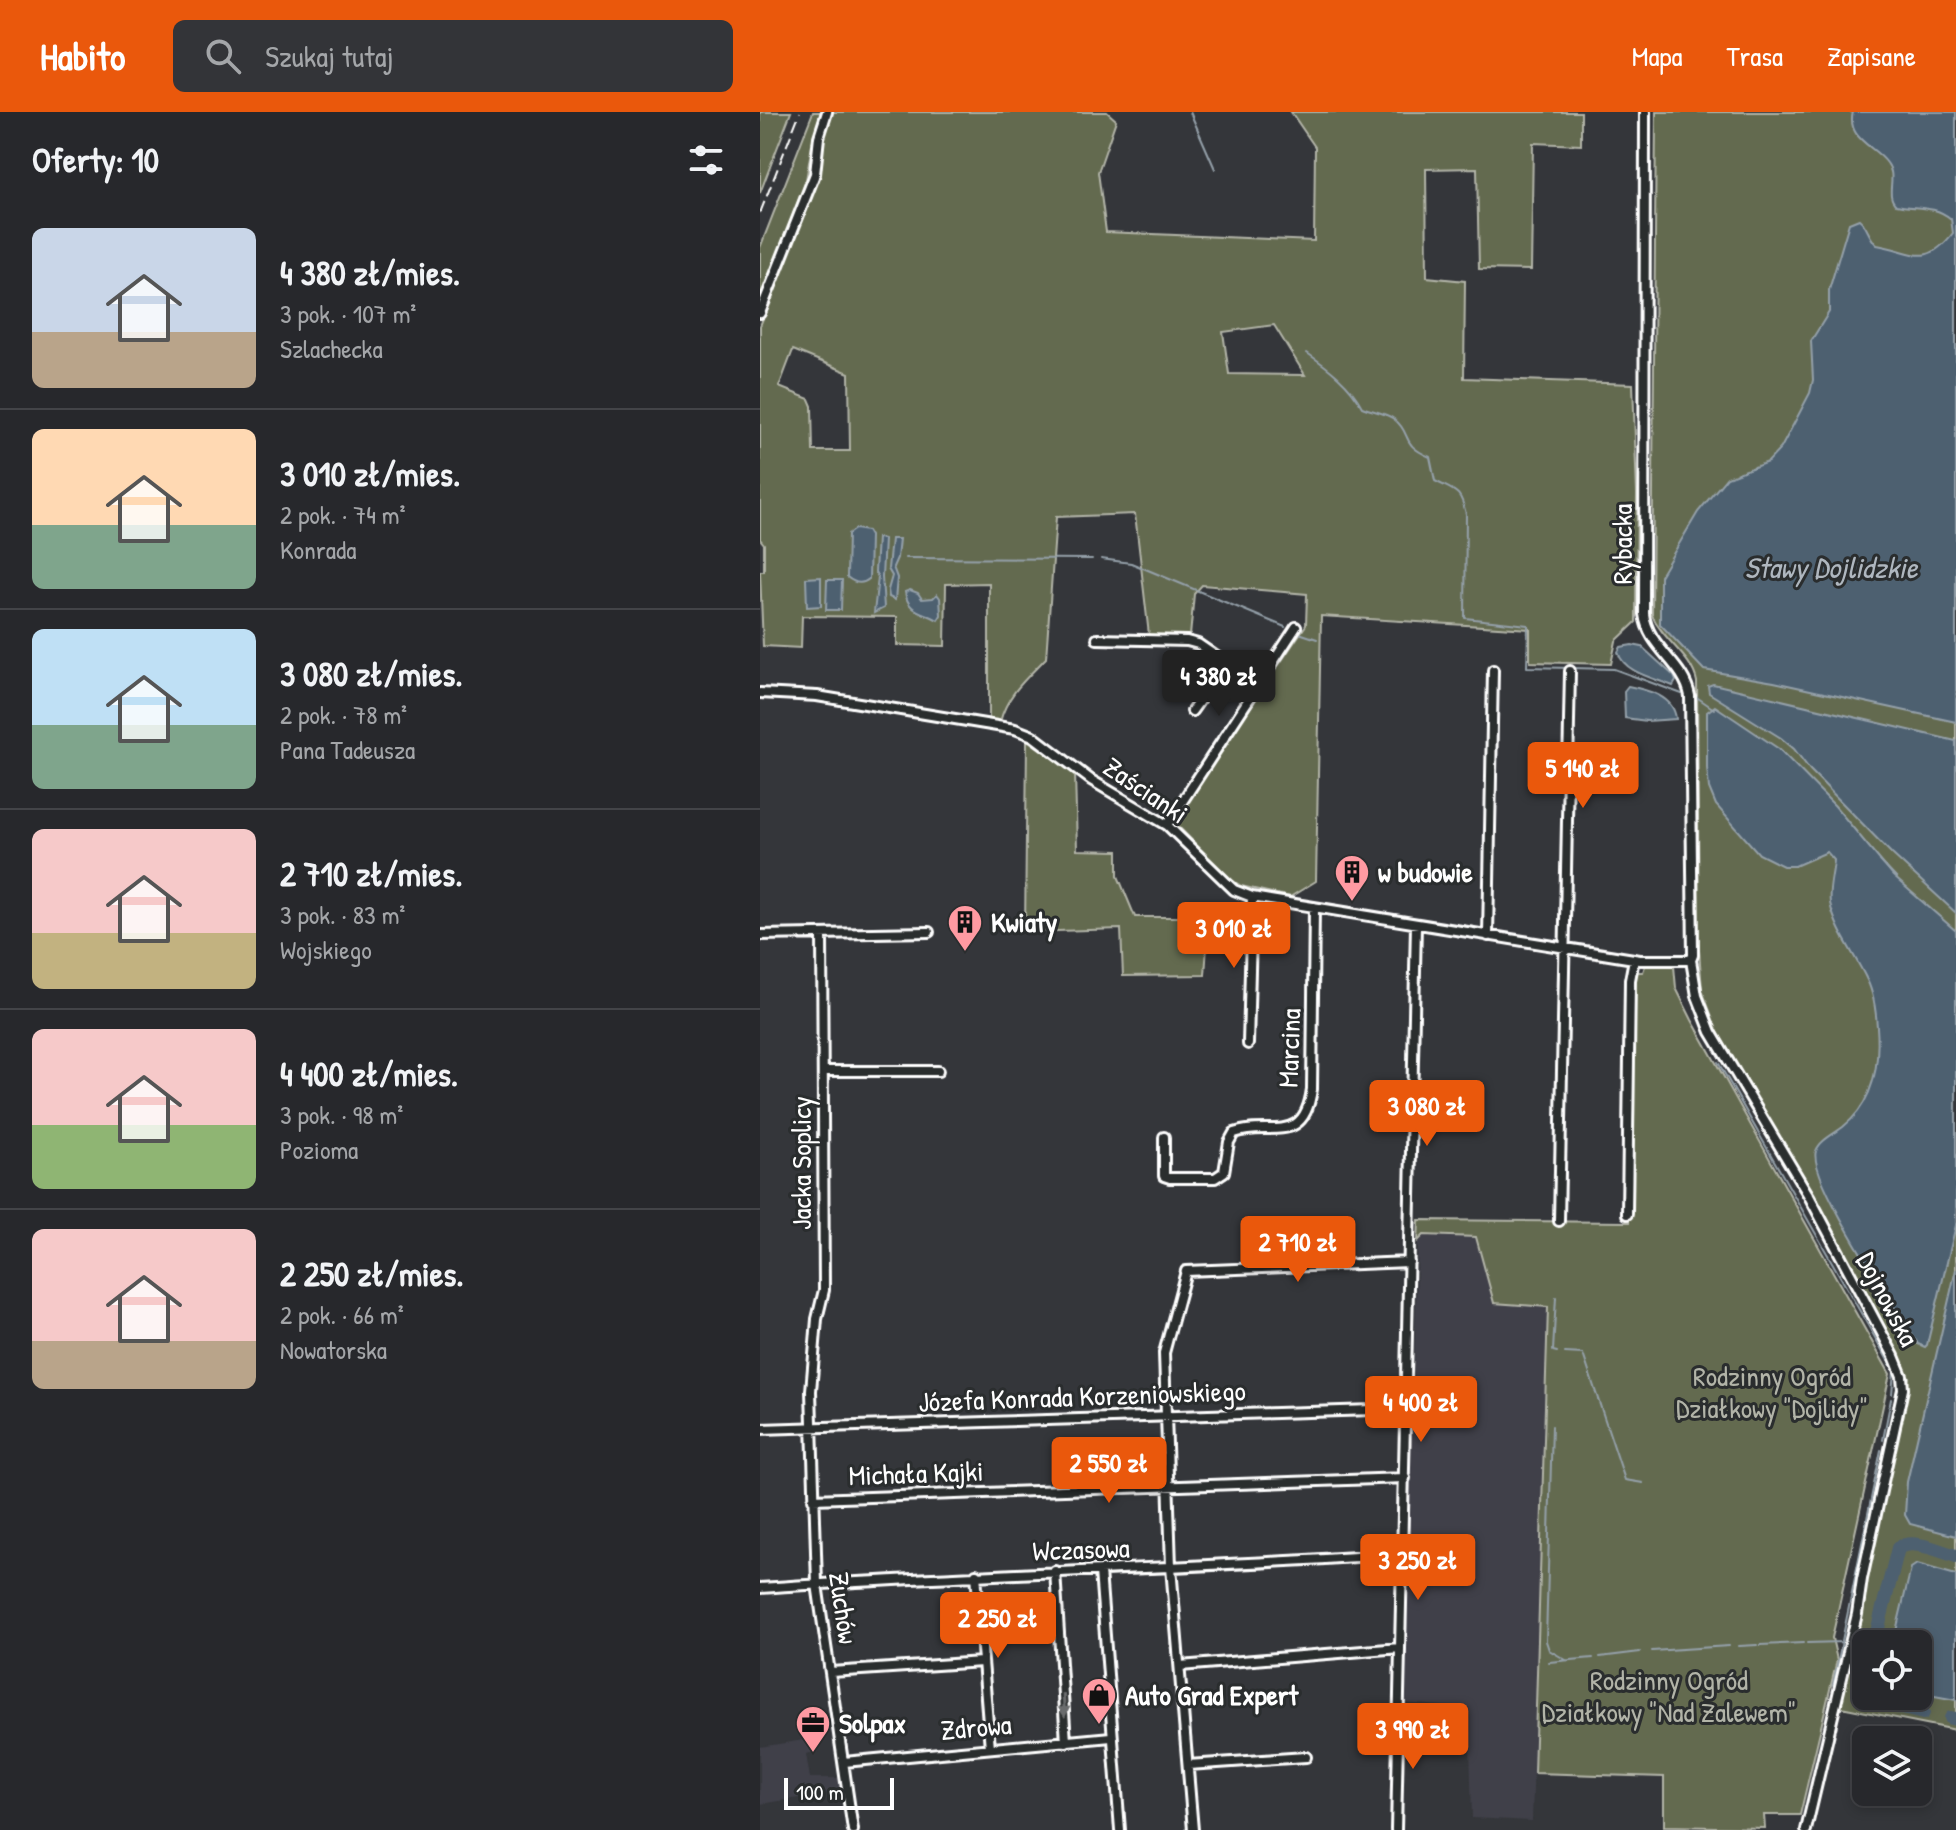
<!DOCTYPE html>
<html lang="pl">
<meta charset="utf-8">
<style>
body{margin:0;font-family:"Patrick Hand",sans-serif;background:#333438;color:#f1f3f6;height:100vh;display:flex;flex-direction:column;font-size:30px;white-space:nowrap}
*{box-sizing:border-box;margin:0}
p{font-size:26px;color:#a4a6a9}
.icon{flex:none;width:44px;height:44px;fill:none;stroke:currentColor;stroke-width:2;stroke-linecap:round;stroke-linejoin:round}
.map{position:relative;flex:1;overflow:hidden}
.panel{display:flex;flex-direction:column;background:#27282c;width:760px}
.panel>*{flex:none}
.controls{position:absolute;left:1092px;top:1518px;display:grid;gap:16px}
.controls a{display:grid;place-items:center;width:80px;height:80px;border-radius:12px;background:#27282c;box-shadow:0 4px 12px #0003,0 0 0 2px #434448;font-size:40px}
.scale{position:absolute;left:24px;bottom:20px;width:110px;box-sizing:border-box;padding-left:8px;border:4px solid #fff;border-top:0;font-size:22px;line-height:28px;white-space:nowrap;color:#fff;-webkit-text-stroke:6px #2a2d2e;paint-order:stroke}
.price{position:absolute;translate:-50% -68px;padding:0 18px;border-radius:8px;background:#ea580c;color:#fff;font-size:26px;line-height:52px;filter:drop-shadow(0 2px 4px #0008)}
.price::after{content:'';position:absolute;left:50%;top:48px;width:24px;height:18px;margin-left:-12px;background:inherit;clip-path:polygon(0 0,100% 0,50% 100%)}
.price.active{background:#222;color:#fff}
ul{padding:0;list-style:none}
li{display:flex;align-items:center;gap:24px;height:200px;padding:0 32px}
li+li{border-top:2px solid #434448}
li span{display:grid;place-items:center;flex:none;width:224px;height:160px;border-radius:12px;color:#555}
li>.icon{margin-inline-start:auto}
span .icon{width:96px;height:96px;fill:#fffc;stroke-width:1}
li b{font-size:34px}
h2{display:flex;justify-content:space-between;align-items:center;height:96px;padding:0 32px;font-size:34px}
header{display:flex;align-items:center;gap:48px;box-sizing:border-box;height:112px;padding:0 40px;background:#ea580c;color:#fff}
header strong{font-size:38px}
nav{display:flex;gap:44px;margin-inline-start:auto;font-size:28px}
.search{width:560px;height:72px;background:#333438;display:flex;align-items:center;gap:20px;box-sizing:border-box;padding:0 28px;border-radius:12px;color:#a4a6a9;font-size:30px}
main{display:flex;flex:1;min-height:0}
.map>svg:first-child{display:block}
.built{fill:#404049}
.green{fill:#646a50;stroke:#b2b4a8;stroke-width:2;fill-rule:evenodd}
.water{fill:#4d6070;stroke:#94a0a9;stroke-width:2}
.lines{fill:none;stroke-linecap:round;stroke-linejoin:round}
.stream{stroke:#94a0a9;stroke-width:2}
.river{stroke:#4d6070;stroke-width:14}
.street-casing{stroke:#fff;stroke-width:14}
.street{stroke:#2a2d2e;stroke-width:8}
.rail{stroke:#fff;stroke-width:2;stroke-dasharray:12 6;stroke-linecap:butt}
.oneway{fill:#6a6c6d}
.labels{text-anchor:middle;stroke-width:6;stroke-linejoin:round;paint-order:stroke}
.street-label{font-size:28px;fill:#fff;stroke:#2a2d2e}
.poi-label{font-size:28px;font-weight:bold;fill:#fff;stroke:#2a2d2e;text-anchor:start}
.park-label{font-size:28px;fill:#b2b4a8;stroke:#2a2d2e}
.water-label{font-size:30px;font-style:italic;fill:#afb7bf;stroke:#2a2d2e}
</style>
<header>
<strong>Habito</strong>
<div class="search"><svg class="icon" aria-label="search" viewBox="0 0 24 24"><circle cx="10" cy="10" r="6"/><path d="M15 15l6 6"/></svg>Szukaj tutaj</div>
<nav><a>Mapa</a><a>Trasa</a><a>Zapisane</a></nav>
</header>
<main>
<section class="panel">
<h2>Oferty: 10<svg class="icon" aria-label="filters" viewBox="0 0 24 24"><path d="M4 7h16M4 17h16"/><circle cx="9" cy="7" r="2"/><circle cx="15" cy="17" r="2"/></svg></h2>
<ul>
<li><span style="background:linear-gradient(#c9d6e8 65%,#b9a48a 0)"><svg class="icon" aria-label="home" viewBox="0 0 24 24"><path d="M3 11l9-7 9 7M6 9v11h12V9"/></svg></span><div><b>4 380 zł/mies.</b><p>3 pok. · 107 m²</p><p>Szlachecka</p></div></li>
<li><span style="background:linear-gradient(#ffd9b3 60%,#7fa58c 0)"><svg class="icon" aria-label="home" viewBox="0 0 24 24"><path d="M3 11l9-7 9 7M6 9v11h12V9"/></svg></span><div><b>3 010 zł/mies.</b><p>2 pok. · 74 m²</p><p>Konrada</p></div></li>
<li><span style="background:linear-gradient(#bfe0f5 60%,#7fa58c 0)"><svg class="icon" aria-label="home" viewBox="0 0 24 24"><path d="M3 11l9-7 9 7M6 9v11h12V9"/></svg></span><div><b>3 080 zł/mies.</b><p>2 pok. · 78 m²</p><p>Pana Tadeusza</p></div></li>
<li><span style="background:linear-gradient(#f6c9c9 65%,#c2b280 0)"><svg class="icon" aria-label="home" viewBox="0 0 24 24"><path d="M3 11l9-7 9 7M6 9v11h12V9"/></svg></span><div><b>2 710 zł/mies.</b><p>3 pok. · 83 m²</p><p>Wojskiego</p></div></li>
<li><span style="background:linear-gradient(#f6c9c9 60%,#8fb573 0)"><svg class="icon" aria-label="home" viewBox="0 0 24 24"><path d="M3 11l9-7 9 7M6 9v11h12V9"/></svg></span><div><b>4 400 zł/mies.</b><p>3 pok. · 98 m²</p><p>Pozioma</p></div></li>
<li><span style="background:linear-gradient(#f6c9c9 70%,#b9a48a 0)"><svg class="icon" aria-label="home" viewBox="0 0 24 24"><path d="M3 11l9-7 9 7M6 9v11h12V9"/></svg></span><div><b>2 250 zł/mies.</b><p>2 pok. · 66 m²</p><p>Nowatorska</p></div></li>
</ul>
</section>
<div class="map">
<svg width="1196" height="1718" viewBox="0 0 1196 1718">
<rect width="100%" height="100%" fill="#34363a"/>
<filter id="ink" filterUnits="userSpaceOnUse"><feTurbulence type="fractalNoise" baseFrequency=".0125" numOctaves="2"/><feDisplacementMap in="SourceGraphic" scale="16" xChannelSelector="R" yChannelSelector="G"/><feConvolveMatrix kernelMatrix="1 2 1 2 8 2 1 2 1" color-interpolation-filters="sRGB"/></filter>
<g filter="url(#ink)">
<path class="built" d="M664 1123 716 1125 734 1191 788 1194 772 1709 712 1706 709 1596 643 1591 658 1129Z
M56 1626 59 1639 46 1642 50 1666H81L83 1679 0 1692V1635Z"/>
<path class="green" d="M0 0H31L0 81Z
M53 0H61L53 27 46 68 0 190V136Z
M72 0H347L356 8 338 60 346 120 554 129 555 35 531 0H821V33L773 31 771 158 719 157 717 56 666 57 667 165 705 169 704 266 873 272 877 382 876 510 856 529 851 552 770 550V517L561 504 556 769 530 785 481 774 469 766 413 709 546 513 547 482 442 473 434 482 430 524 389 523 375 402 296 405 286 546C267 566 247 582 240 610L229 608V471L186 472 185 534 137 533V505L42 504 41 536 3 534 0 459H4V432L0 427V214L60 64 64 24ZM514 213 545 263 469 262 463 220ZM33 238 89 261 90 339H53L52 294 49 287 19 275Z
M896 0H1196V1618L1081 1595 1149 1265 1136 1236 957 918 942 878 939 838 937 570C932 544 903 529 892 503ZM1106 1532H1158V1584H1106Z
M267 628 315 661 317 738 358 739V764L375 805H449L445 863 363 864 361 817 265 820Z
M885 854H914L916 876 932 908 1130 1262 1072 1526 1077 1548 1040 1703H1004L1005 1716 904 1714V1665L774 1661 788 1195 734 1191 716 1125 664 1123 658 1129 659 1108 869 1110 875 860H883Z"/>
<path class="water" d="M1093 0H1196V610L1014 570 944 558 900 512V464L938 400 967 365 1008 350 1021 336 1050 281 1053 268 1051 229 1069 200V178L1089 111 1099 107C1108 114 1108 125 1117 133 1154 139 1165 157 1193 121L1191 107C1175 93 1156 97 1136 93 1124 82 1138 65 1127 51 1115 34 1086 27 1093 0Z
M95 417 107 419 110 424 109 467C102 473 94 471 87 465L88 422Z
M117 426 124 427 122 465 124 496 114 501 118 465 115 460Z
M131 427H139L137 446 133 455 137 466 135 488 129 485 128 478 132 464 128 457Z
M61 465V494L47 495 46 466Z
M67 468H82L81 498H66Z
M150 478 158 481 162 487 173 486 177 482 180 486 181 503 178 508C163 499 148 501 145 480Z
M872 533 882 535 914 564 916 569 913 574C894 566 864 561 858 540L861 535Z
M953 572 1196 629V801L1132 742 1050 658 1034 637 1021 626 949 581 948 574Z
M868 574C888 578 914 584 916 607L887 609 865 606 864 579Z
M955 594 1019 637 1075 694 1133 764 1196 819V1113L1167 1233 1165 1235 1158 1232C1139 1202 1047 1065 1056 1039 1060 1028 1074 1022 1083 1015 1113 991 1120 953 1117 915 1116 899 1114 882 1107 868 1095 842 1076 820 1070 791 1068 776 1073 763 1074 748L1067 740 1035 754H1023L999 742 956 693 949 676 947 656V600Z
M1196 1157V1424L1150 1412 1145 1403 1147 1370Z
M1157 1452 1196 1463V1588L1158 1581V1532H1133L1151 1456Z"/>
<g class="lines">
<path class="stream" d="M430 0 455 57
M547 241C569 256 590 272 602 295 612 299 626 301 634 307 653 322 639 332 670 345L675 369C696 380 700 377 706 402L705 506 768 513 767 555 854 557 922 582
M145 446 332 447
M341 447 371 451 525 515
M539 521 557 527
M935 584 954 597
M1120 749 1137 767
M958 950 1134 1259 1132 1282
M796 1185 793 1239 797 1240
M805 1241 823 1242 865 1368 883 1371
M792 1314 786 1529 789 1538 806 1548
M1123 1328 1131 1287
M1047 1531 1082 1530
M1000 1533 1043 1531
M979 1534 997 1533
M892 1539 969 1534
M840 1545 880 1540
M789 1550 833 1546
M1073 1573 1121 1338"/>
<path class="river" d="M1114 1532 1138 1436C1153 1426 1179 1439 1196 1444
M1107 1584 1118 1590 1163 1601
M1191 1606 1196 1607"/>
<g class="street-casing">
<path id="street" d="M885 0 884 502C888 536 924 551 930 584L933 843 931 848 937 884 951 920 1049 1084 1134 1244 1142 1264 1143 1277 1102 1467 1097 1502 1046 1718
M0 201 55 62 59 25 67 0
M337 527 427 529 438 532 499 574
M0 581 57 584 255 617 273 624 331 668 407 713 474 778 492 785 880 848H931
M432 599 466 551
M407 713 536 515
M62 822 64 1178 57 1207 51 1279 57 1472 93 1718
M0 823 169 820
M728 824 733 558
M488 932 492 785
M63 959H178
M404 1025V1064L410 1066H455L464 1060 469 1030 474 1021C508 1008 544 1036 552 977L554 795
M867 1102 870 868 874 847
M799 1109 810 559
M0 1317 645 1297
M53 1387 645 1366
M295 1459 306 1630
M340 1459 360 1718
M216 1462 230 1636
M0 1476C214 1461 429 1457 643 1442
M420 1554 640 1536
M71 1560 222 1550
M84 1650 351 1625
M428 1653 546 1645
M433 1718 411 1455 404 1241 426 1159 649 1150
M636 1718 656 813"/>
</g>
<use href="#street" class="street"/>
<path class="rail" d="M0 101 40 0"/>
</g>
<defs><path id="oneway-solid" d="M-6-.8H1V-3.2L6.5 0L1 3.2V.8H-6Z" transform="scale(2)"/></defs>
<use class="oneway" href="#oneway-solid" transform="translate(304 1593) rotate(86)"/>
</g>
<defs>
<g id="building-pin" transform="scale(1.8)"><path d="M0 17L-7.5 6A9.5 9.5 0 1 1 7.5 6Z" fill="#ff9aa2" stroke="#2a2d2e"/><path d="M-4-6H4V6H1V3H-1V6H-4ZM-2.5-4.3h1.7v1.8h-1.7ZM.8-4.3h1.7v1.8H.8ZM-2.5-1h1.7V.8h-1.7ZM.8-1h1.7V.8H.8Z" fill="#111"/></g>
<g id="shop-pin" transform="scale(1.8)"><path d="M0 17L-7.5 6A9.5 9.5 0 1 1 7.5 6Z" fill="#ff9aa2" stroke="#2a2d2e"/><path d="M-5-2.5h2.3a2.7 3.5 0 0 1 5.4 0H5L5.5 6h-11ZM-1.5-2.5h3a1.5 2.3 0 0 0-3 0Z" fill="#111"/></g>
<g id="office-pin" transform="scale(1.8)"><path d="M0 17L-7.5 6A9.5 9.5 0 1 1 7.5 6Z" fill="#ff9aa2" stroke="#2a2d2e"/><path d="M-6-3h4V-5.5h4V-3h4V5H-6ZM-1-4.5V-3h2v-1.5ZM-6 0V1H6V0Z" fill="#111"/></g>
</defs>
<g fill-rule="evenodd">
<use href="#building-pin" x="592" y="760"/>
<use href="#building-pin" x="205" y="810"/>
<use href="#shop-pin" x="339" y="1583"/>
<use href="#office-pin" x="53" y="1611"/>
</g>
<g class="labels">
<g class="street-label">
<text transform="translate(862 432) rotate(-90)" y="10">Rybacka</text>
<text transform="translate(386 678) rotate(34)" y="10">Zaścianki</text>
<text transform="translate(529 936) rotate(-88)" y="10">Marcina</text>
<text transform="translate(41 1051) rotate(-90)" y="10">Jacka Soplicy</text>
<text transform="translate(1128 1187) rotate(62)" y="10">Dojnowska</text>
<text transform="translate(322 1284) rotate(-2)" y="10">Józefa Konrada Korzeniowskiego</text>
<text transform="translate(156 1361) rotate(-2)" y="10">Michała Kajki</text>
<text transform="translate(321 1437) rotate(-2)" y="10">Wczasowa</text>
<text transform="translate(84 1496) rotate(82)" y="10">Zuchów</text>
<text transform="translate(216 1615) rotate(-5)" y="10">Zdrowa</text>
</g>
<g class="poi-label">
<text x="618" y="770">w budowie</text>
<text x="231" y="820">Kwiaty</text>
<text x="365" y="1593">Auto Grad Expert</text>
<text x="79" y="1621">Solpax</text>
</g>
<g class="park-label">
<text x="1012" y="1274">Rodzinny Ogród<tspan x="1012" dy="32">Działkowy "Dojlidy"</tspan></text>
<text x="909" y="1578">Rodzinny Ogród<tspan x="909" dy="32">Działkowy "Nad Zalewem"</tspan></text>
</g>
<g class="water-label">
<text x="1071" y="466">Stawy Dojlidzkie</text>
</g>
</g>
</svg>
<div class="controls">
<a><svg class="icon" aria-label="locate" viewBox="0 0 24 24"><circle cx="12" cy="12" r="6"/><path d="M12 2v4M12 18v4M2 12h4M18 12h4"/></svg></a>
<a><svg class="icon" aria-label="layers" viewBox="0 0 24 24"><path d="M12 4l9 5-9 5-9-5zM3 14l9 5 9-5"/></svg></a>
</div>
<div class="scale">100 m</div>
<b class="price active" style="left:459px;top:606px">4 380 zł</b>
<b class="price" style="left:823px;top:698px">5 140 zł</b>
<b class="price" style="left:474px;top:858px">3 010 zł</b>
<b class="price" style="left:667px;top:1036px">3 080 zł</b>
<b class="price" style="left:538px;top:1172px">2 710 zł</b>
<b class="price" style="left:661px;top:1332px">4 400 zł</b>
<b class="price" style="left:349px;top:1393px">2 550 zł</b>
<b class="price" style="left:658px;top:1490px">3 250 zł</b>
<b class="price" style="left:238px;top:1548px">2 250 zł</b>
<b class="price" style="left:653px;top:1659px">3 990 zł</b>
</div>
</main>
